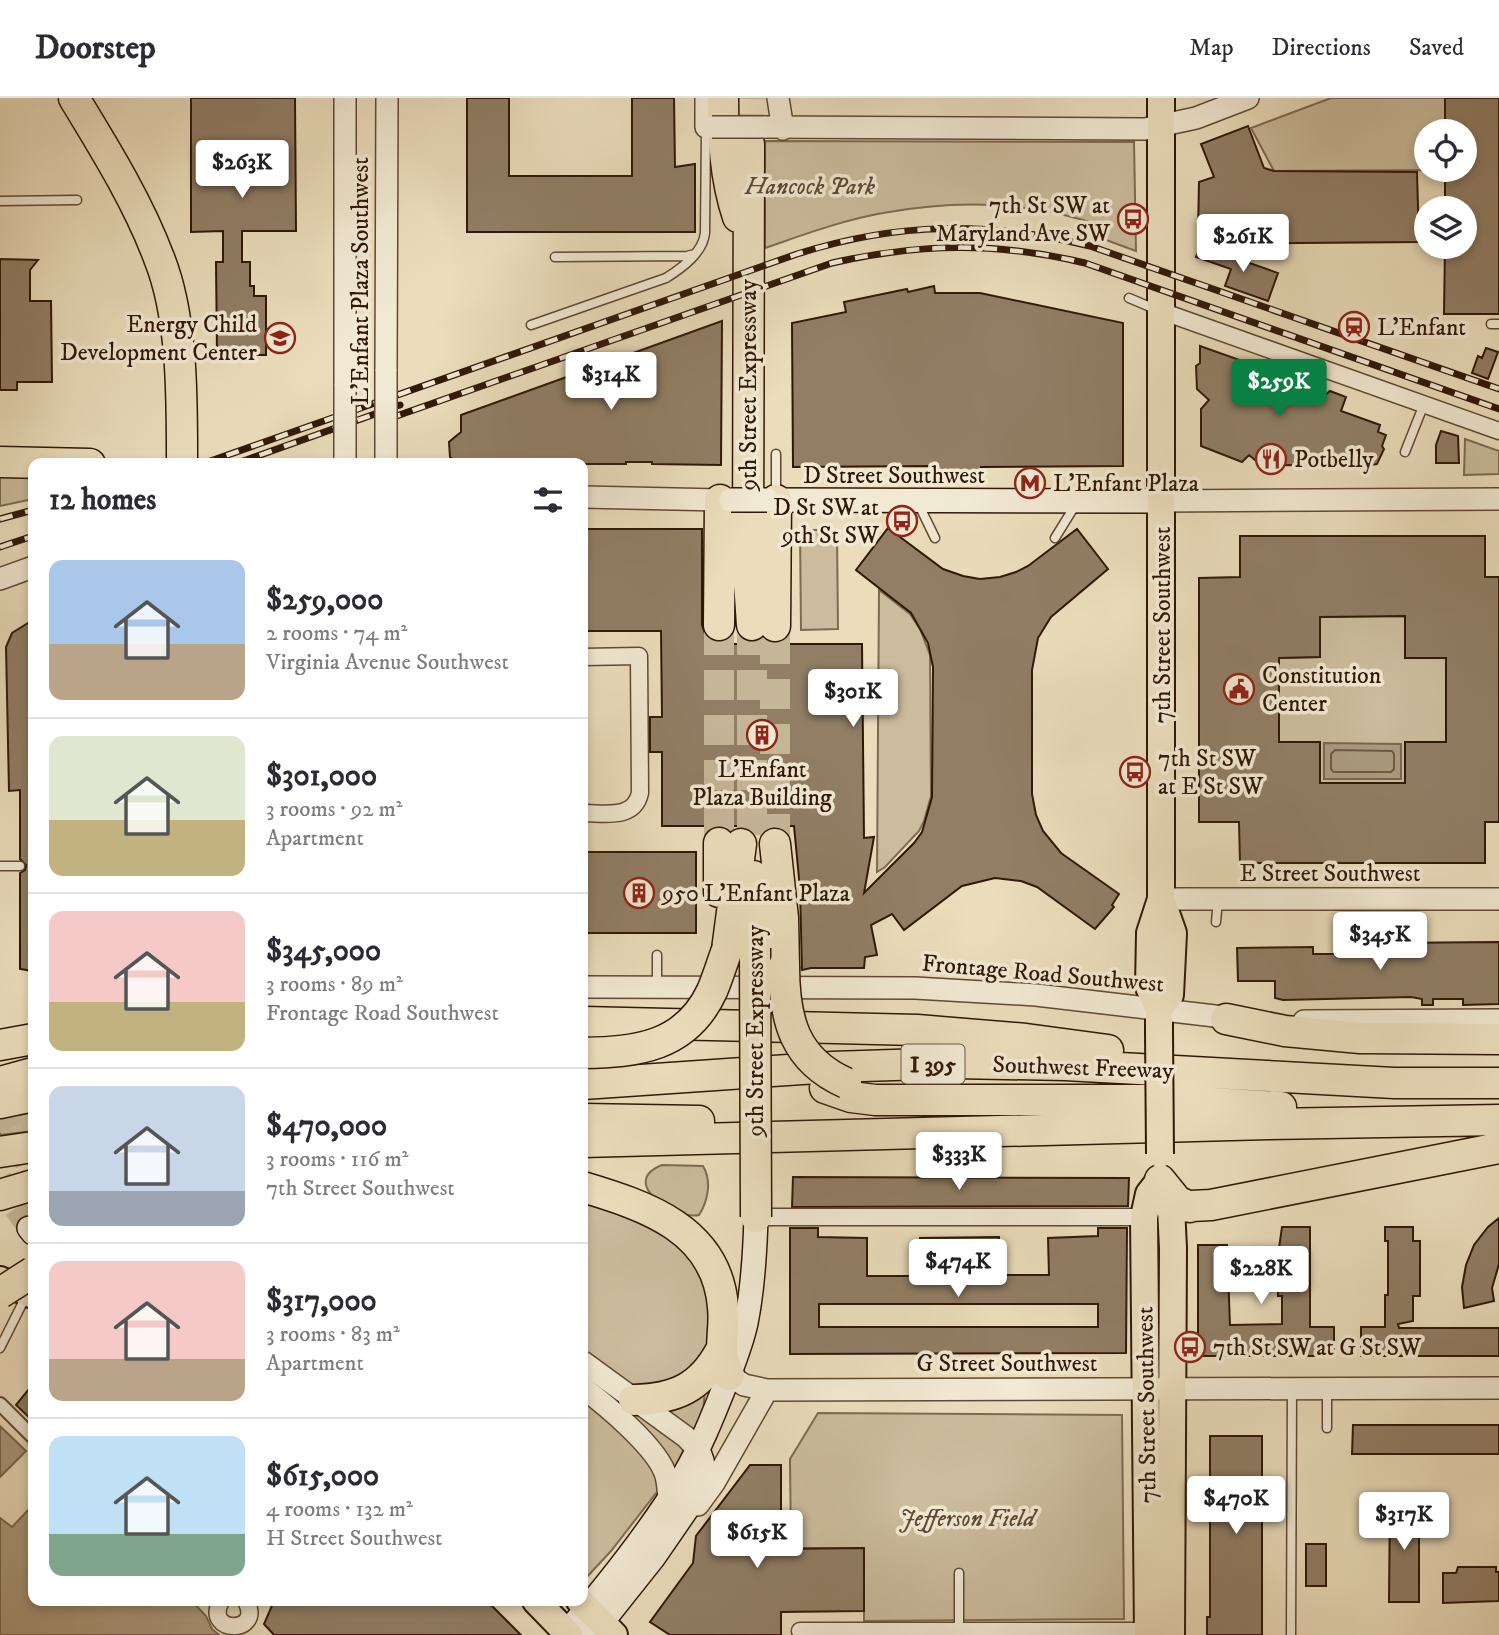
<!DOCTYPE html>
<meta charset="utf-8">
<style>
body{margin:0;font-family:"IM FELL DW Pica",serif;background:#f7f7f7;color:#2b2b33;height:100vh;display:flex;flex-direction:column;font-size:26px;white-space:nowrap}
*{box-sizing:border-box;margin:0}
p{font-size:23px;color:#7c7c81}
.icon{flex:none;width:38px;height:38px;fill:none;stroke:currentColor;stroke-width:2;stroke-linecap:round;stroke-linejoin:round}
.map{position:relative;flex:1;overflow:hidden}
.side{position:absolute;left:28px;top:360px;width:560px;height:1148px;display:flex;flex-direction:column;background:#fff;border-radius:14px;box-shadow:0 4px 10px #0003}
.side>*{flex:none}
.fabs{position:absolute;left:1414px;top:21px;display:grid;gap:14px}
.fabs a{display:grid;place-items:center;width:63px;height:63px;border-radius:50%;background:#fff;box-shadow:0 4px 10px #0003;font-size:35px}
.price{position:absolute;translate:-50% -60px;padding:0 16px;border-radius:7px;background:#fff;color:#222;font-size:23px;line-height:46px;filter:drop-shadow(0 2px 4px #0008)}
.price::after{content:'';position:absolute;left:50%;top:42px;width:21px;height:16px;margin-left:-10px;background:inherit;clip-path:polygon(0 0,100% 0,50% 100%)}
.price.on{background:#0b8043;color:#fff}
ul{padding:0;list-style:none}
li{display:flex;align-items:center;gap:21px;height:175px;padding:0 21px}
li+li{border-top:2px solid #e1e1e2}
li span{display:grid;place-items:center;flex:none;width:196px;height:140px;border-radius:14px;color:#555}
li>.icon{margin-inline-start:auto}
span .icon{width:84px;height:84px;fill:#fffc;stroke-width:1}
li b{font-size:30px}
h2{display:flex;justify-content:space-between;align-items:center;height:84px;padding:0 21px;font-size:30px}
header{display:flex;align-items:center;gap:42px;box-sizing:border-box;height:98px;padding:0 35px;background:#fff;border-bottom:2px solid #e1e1e2}
header strong{font-size:33px}
nav{display:flex;gap:38px;margin-inline-start:auto;font-size:24px}
.map>svg:first-child{display:block}
.green{fill:#cbbc9d;stroke:#7e6a52;stroke-width:2}
.water{fill:#ab9a7e;stroke:#7a664e;stroke-width:2}
.lines{fill:none;stroke-linecap:round;stroke-linejoin:round}
.shore{stroke:#6e5942;stroke-width:2}
.building{fill:#917e65;stroke:#301807;stroke-width:2;fill-rule:evenodd}
.secondary-tunnel{stroke:#c6b698;stroke-width:23;stroke-dasharray:23 11;stroke-linecap:butt}
.primary-tunnel{stroke:#c6b698;stroke-width:26;stroke-dasharray:26 13;stroke-linecap:butt}
.motorway-tunnel{stroke:#c6b698;stroke-width:30;stroke-dasharray:30 15;stroke-linecap:butt}
.service-casing{stroke:#5f4934;stroke-width:11}
.pedestrian-casing{stroke:#5f4934;stroke-width:16}
.minor-casing{stroke:#5f4934;stroke-width:19}
.tertiary-casing{stroke:#5f4934;stroke-width:24}
.secondary-casing{stroke:#301807;stroke-width:26}
.primary-casing{stroke:#301807;stroke-width:30}
.motorway-casing{stroke:#301807;stroke-width:33}
.service{stroke:#f2e9d3;stroke-width:8}
.pedestrian{stroke:#f2e9d3;stroke-width:12}
.minor{stroke:#f2e9d3;stroke-width:16}
.tertiary{stroke:#f2e9d3;stroke-width:21}
.secondary{stroke:#f2e9d3;stroke-width:23}
.primary{stroke:#ebddbc;stroke-width:26}
.motorway{stroke:#ebddbc;stroke-width:30}
.rail-casing{stroke:#301807;stroke-width:7}
.rail{stroke:#f2e9d3;stroke-width:4.5;stroke-dasharray:13;stroke-linecap:butt}
.tertiary-bridge-casing{stroke:#5f4934;stroke-width:24;stroke-linecap:butt}
.secondary-bridge-casing{stroke:#301807;stroke-width:26;stroke-linecap:butt}
.primary-bridge-casing{stroke:#301807;stroke-width:30;stroke-linecap:butt}
.motorway-bridge-casing{stroke:#301807;stroke-width:33;stroke-linecap:butt}
.tertiary-bridge{stroke:#f2e9d3;stroke-width:21}
.secondary-bridge{stroke:#f2e9d3;stroke-width:23}
.primary-bridge{stroke:#ebddbc;stroke-width:26}
.motorway-bridge{stroke:#ebddbc;stroke-width:30}
.labels{text-anchor:middle;stroke-width:7;stroke-linejoin:round;paint-order:stroke}
.shield{fill:#f2e9d3;stroke:#6a5744;stroke-width:2}
.shield-label{font-size:23px;font-weight:bold;fill:#301807}
.park-label{font-size:24px;font-style:italic;fill:#5e4934;stroke:#f2e9d3}
.poi-label{font-size:24px;fill:#301807;stroke:#f2e9d3;text-anchor:start}
.street-label{font-size:24px;fill:#301807;stroke:#f2e9d3}
</style>
<header>
<strong>Doorstep</strong>
<nav><a>Map</a><a>Directions</a><a>Saved</a></nav>
</header>
<div class="map">
<svg width="1499" height="1537" viewBox="0 0 1499 1537">
<rect width="100%" height="100%" fill="#ebddbc"/>
<filter id="stains"><feTurbulence type="fractalNoise" baseFrequency=".00286" numOctaves="4"/><feColorMatrix values="0 0 0 0 .2 0 0 0 0 .09 0 0 0 0 .02 0 0 0 .5 -.17"/></filter>
<radialGradient id="worn" r=".72"><stop offset=".6" stop-color="#630" stop-opacity="0"/><stop offset="1" stop-color="#630" stop-opacity=".3"/></radialGradient>
<path class="green" d="M1331 0H1445V33H1426V72H1445L1274 73 1251 30Z
M765 43 1134 44 1136 153 1106 142 1105 129C1033 103 958 101 883 115 843 122 803 137 765 150Z
M1465 341 1499 353V376L1464 377Z
M0 373H33V401L0 408Z
M800 432H837L838 531 801 532Z
M879 492 910 516 920 531 930 557 931 698 924 723 919 733 885 769 877 774Z
M1405 518V560H1446V644H1405V685H1320V644H1279V560L1319 559 1320 519Z
M33 1014V1033L0 1037V1021Z
M662 1067 703 1068C712 1083 708 1103 699 1117 677 1122 617 1085 662 1067Z
M583 1099 659 1126 693 1159 713 1208 703 1314 674 1372 611 1453 585 1481 583 1480Z
M818 1315 1122 1317 1124 1521 864 1523V1450H791L790 1361Z"/>
<path class="water" d="M1324 645 1401 646V681H1324Z
M0 1328 26 1353 0 1379Z
M33 1407V1503H192L206 1518 212 1531 219 1537H0V1420L12 1429Z"/>
<g class="lines">
<path class="shore" d="M1335 652 1392 653 1394 656V671L1391 674H1334L1331 671V656Z"/>
</g>
<path class="building" d="M191 0H295L296 133H242V164H250V188H254V198H266V257H217L216 164H223V133L191 134Z
M467 0H509V78H632V0H674L675 69 695 66V134H467Z
M1445 0H1499V216H1444L1445 149H1465V110H1445V72H1465V33H1445Z
M1248 28 1264 70 1274 73 1417 74 1419 144 1201 146 1205 135 1198 134 1199 84 1214 79 1201 46Z
M1201 148 1278 175 1268 203 1225 188 1231 171 1196 159Z
M0 161 38 162 30 172V203H51L52 284H17V292H0Z
M934 188 935 195H980L1123 225V368L981 369V374H936L935 368 793 369 792 225 846 214 844 204 907 191 908 194Z
M722 223 721 367 652 366V364H626V366H556V363L460 366 450 359 449 344 461 334V317Z
M1200 248 1299 283 1302 290 1324 298 1330 293 1346 299 1341 313 1380 327 1378 334 1386 337 1382 348 1384 351 1377 366 1368 368 1261 367 1249 357 1242 364 1201 348V311L1209 302 1197 291 1196 268 1200 265Z
M1486 250 1498 254 1488 281 1472 275 1478 258 1482 260Z
M1441 333 1458 338 1459 365H1436V347Z
M888 430 943 471 963 478 980 481 1000 479 1016 474 1028 468 1077 431 1108 471 1051 519 1038 540 1032 572V696L1036 717 1043 733 1061 755 1119 796 1112 807 1114 809 1095 831 1037 789 1021 783 995 780 962 788 904 832 892 816 871 827 877 857 865 859 864 870H811L802 872 800 791 794 728H662V654H650V619H662L661 533H583V431H702V527L706 538V546H862L864 740 874 739 864 795 914 745 922 734 932 699 933 569 928 545 911 515 856 472Z
M1240 438H1485V479H1499V724H1485V765H1240L1239 724H1199V480L1240 479ZM1405 518V560H1446V644H1405V685H1320V644H1279V560L1320 559V519Z
M33 522V873L20 871V775L25 772 26 767 20 761V692L9 693 6 549 12 535Z
M583 754H696V835H583Z
M1499 844V906L1463 907V901H1433V907H1422V901L1411 899 1283 902 1275 900V883H1238L1237 850 1313 849V856H1344L1385 854V845Z
M793 1079 1129 1080 1128 1108 792 1109Z
M1499 1120V1166L1492 1190 1494 1203 1464 1210 1462 1189 1466 1167 1474 1147 1488 1129Z
M1282 1129H1310V1229H1334V1258H1198V1147H1227L1230 1227 1282 1226V1198H1278V1157Z
M1385 1129H1413V1143H1420V1198H1413V1223L1398 1226 1399 1230H1499V1258H1361V1229H1385V1197H1388V1143H1385Z
M790 1130H818V1139L867 1140V1178H920V1140L999 1139 998 1177H1049L1048 1140 1098 1138V1130H1127L1126 1255 790 1256ZM819 1206H1098V1229H819Z
M33 1286V1323L16 1307Z
M1353 1327H1499V1356H1352Z
M1210 1338H1262V1537H1207V1519H1210Z
M750 1367H781V1451L864 1450V1513L781 1514V1537H670L650 1524 693 1465 696 1438Z
M1390 1402 1419 1403V1504H1389Z
M1306 1446H1326V1488H1306Z
M1458 1469H1496V1474H1499V1503L1443 1505V1475H1456Z
M274 1503H487L521 1537H274L264 1526Z"/>
<g class="lines">
<path class="secondary-tunnel" d="M0 1080 14 1108 29 1130"/>
<path class="primary-tunnel" d="M0 1006 33 1076"/>
<path class="motorway-tunnel" d="M749 46 750 0
M719 527V745
M752 527V746
M775 746V528"/>
<g class="service-casing">
<path id="service" d="M0 103 77 102
M555 159 687 158 695 156
M1129 200 1155 211
M1491 226H1499
M531 227 666 180C682 170 703 155 705 135L706 32
M1405 354 1424 306
M776 356V395
M918 405 935 440
M1055 440 1076 406
M0 768H20
M1216 824 1218 801
M657 857V889
M0 1250 25 1200
M1327 1330V1291
M959 1475V1532
M1291 1537 1292 1291"/>
</g>
<g class="pedestrian-casing">
<path id="pedestrian" d="M0 1306 33 1339"/>
</g>
<g class="minor-casing">
<path id="minor" d="M1161 213 1499 333
M583 559 639 558 640 695C634 722 605 715 583 715
M756 1119H1144
M221 1503C203 1536 264 1537 246 1503
M800 1533H1148"/>
</g>
<g class="tertiary-casing">
<path id="tertiary" d="M345 0V288
M706 0V29H712
M778 0 783 31
M764 29 1145 31 1196 20 1248 0
M386 273 387 0
M583 399 720 402
M1162 403 1499 401
M0 481 33 469
M1161 801H1499
M583 889 915 890 1036 897 1240 921
M1304 923 1499 922
M583 1264 686 1339 697 1351
M729 1277 744 1287 767 1292 1499 1290
M583 1290C605 1306 659 1351 666 1378 668 1385 668 1393 669 1400
M698 1407 714 1385 767 1292"/>
</g>
<g class="secondary-casing">
<path id="secondary" d="M767 402 1162 403
M29 1130 33 1135
M566 1535C607 1487 652 1431 684 1377 700 1350 712 1320 724 1290 732 1269 741 1248 746 1225 753 1190 755 1155 756 1119
M592 1537 654 1459 698 1395C705 1380 706 1366 697 1351"/>
</g>
<g class="primary-casing">
<path id="primary" d="M1159 911 1170 897 1173 835 1161 801
M1159 934V911L1149 889 1150 835 1161 801V0
M1163 1089 1171 1109 1173 1150 1171 1537
M0 1182 33 1197
M536 1503 569 1537
M580 1503 614 1537
M1148 1537 1144 1119 1149 1096 1160 1082"/>
</g>
<g class="motorway-casing">
<path id="motorway" d="M74 0C105 51 138 104 159 160 183 219 182 302 182 366
M723 0C723 40 725 80 738 119
M749 46 748 468 752 527
M0 364 90 366
M719 527 720 402
M775 528 776 402
M719 745V794
M775 746 783 820 784 868
M753 778 755 850
M727 852 741 746
M1226 921 1285 933 1360 940 1499 941
M583 924 917 932 1026 941 1108 952
M0 947 33 941
M0 984 33 975
M583 986 832 969 955 965 1065 967 1394 985H1499
M825 990 851 999 875 1002H1159L1281 1009
M0 1005 33 998
M583 1021 699 1023
M583 1044 1269 1026 1499 1022
M0 1054 33 1049
M1160 1082 1177 1103 1190 1109
M583 1089C646 1108 717 1131 723 1209 726 1235 716 1252 729 1277
M0 1097 33 1087
M1171 1109 1211 1107 1499 1050
M634 1302C675 1301 701 1290 721 1252"/>
</g>
<use href="#service" class="service"/>
<use href="#pedestrian" class="pedestrian"/>
<use href="#minor" class="minor"/>
<use href="#tertiary" class="tertiary"/>
<use href="#secondary" class="secondary"/>
<use href="#primary" class="primary"/>
<use href="#motorway" class="motorway"/>
<g class="rail-casing">
<path id="rail" d="M388 321 832 165C920 145 997 144 1085 165L1499 311
M202 366 797 156C898 124 987 123 1090 148L1499 291
M235 366 400 307
M0 421 33 412
M0 449 33 438"/>
</g>
<use href="#rail" class="rail"/>
<g class="tertiary-bridge-casing">
<path id="tertiary-bridge" d="M712 29H764
M386 273V366
M345 288V366"/>
</g>
<g class="secondary-bridge-casing">
<path id="secondary-bridge" d="M731 402H767"/>
</g>
<g class="primary-bridge-casing">
<path id="primary-bridge" d="M1159 934 1160 1056"/>
</g>
<g class="motorway-bridge-casing">
<path id="motorway-bridge" d="M755 850 756 1119
M784 868C784 921 794 962 846 985
M583 955C637 954 686 949 712 893 718 879 722 865 727 852
M0 1195 33 1174"/>
</g>
<use href="#tertiary-bridge" class="tertiary-bridge"/>
<use href="#secondary-bridge" class="secondary-bridge"/>
<use href="#primary-bridge" class="primary-bridge"/>
<use href="#motorway-bridge" class="motorway-bridge"/>
</g>
<defs>
<g id="bus-ring" transform="scale(1.575)"><circle r="9.5" fill="#f2e9d3" stroke="#8f2418" stroke-width="1.5"/><path d="M-5-6H5V4H4V6H2V4H-2V6H-4V4H-5ZM-3.5-4V0h7V-4ZM-3.5 1.2v1.5H-2V1.2ZM2 1.2v1.5H3.5V1.2Z" fill="#8f2418"/></g>
<g id="station-ring" transform="scale(1.575)"><circle r="9.5" fill="#f2e9d3" stroke="#8f2418" stroke-width="1.5"/><path d="M-3-6H3Q5-6 5-4V2Q5 4 3 4L4.5 6H3L1.5 4h-3L-3 6H-4.5L-3 4Q-5 4-5 2V-4Q-5-6-3-6ZM-3.5-4v3h7v-3ZM-3.5 1v1.5H-2V1ZM2 1v1.5H3.5V1Z" fill="#8f2418"/></g>
<g id="school-ring" transform="scale(1.575)"><circle r="9.5" fill="#f2e9d3" stroke="#8f2418" stroke-width="1.5"/><path d="M0-5L7-2L0 1L-7-2ZM-4 1L0 2.5L4 1V4Q0 6-4 4Z" fill="#8f2418"/></g>
<g id="restaurant-ring" transform="scale(1.575)"><circle r="9.5" fill="#f2e9d3" stroke="#8f2418" stroke-width="1.5"/><path d="M-5-6h1v4h1v-4h1v4h1v-4h1v5L-1.5 .5V6h-2V.5L-5-1ZM5-6V6H3V1.5H1.5Q1.5-4 5-6Z" fill="#8f2418"/></g>
<g id="metro-ring" transform="scale(1.575)"><circle r="9.5" fill="#f2e9d3" stroke="#8f2418" stroke-width="1.5"/><path d="M-5.5 5V-5H-3L0 0L3-5H5.5V5H3V-.5L0 4L-3-.5V5Z" fill="#8f2418"/></g>
<g id="civic-ring" transform="scale(1.575)"><circle r="9.5" fill="#f2e9d3" stroke="#8f2418" stroke-width="1.5"/><path d="M-.6-6.5H3V-4.5H.6V-3L4-1V1h2V6H-6V1h2V-1L-.6-3ZM-1.2 2.5V6h2.4V2.5Z" fill="#8f2418"/></g>
<g id="building-ring" transform="scale(1.575)"><circle r="9.5" fill="#f2e9d3" stroke="#8f2418" stroke-width="1.5"/><path d="M-4-6H4V6H1V3H-1V6H-4ZM-2.5-4.3h1.7v1.8h-1.7ZM.8-4.3h1.7v1.8H.8ZM-2.5-1h1.7V.8h-1.7ZM.8-1h1.7V.8H.8Z" fill="#8f2418"/></g>
</defs>
<g fill-rule="evenodd">
<use href="#bus-ring" x="1133" y="121"/>
<use href="#station-ring" x="1354" y="229"/>
<use href="#school-ring" x="280" y="240"/>
<use href="#restaurant-ring" x="1271" y="361"/>
<use href="#metro-ring" x="1030" y="385"/>
<use href="#bus-ring" x="902" y="423"/>
<use href="#civic-ring" x="1239" y="591"/>
<use href="#building-ring" x="762" y="637"/>
<use href="#bus-ring" x="1135" y="674"/>
<use href="#building-ring" x="639" y="795"/>
<use href="#bus-ring" x="1190" y="1249"/>
</g>
<g class="labels">
<rect class="shield" x="901.5" y="946.5" width="63" height="39" rx="5"/>
<g class="shield-label">
<text x="933" y="974">I 395</text>
</g>
<g class="park-label">
<text x="810" y="96">Hancock Park</text>
<text x="967" y="1428">Jefferson Field</text>
</g>
<g class="poi-label">
<text x="1110" y="115" text-anchor="end">7th St SW at<tspan x="1110" dy="28">Maryland Ave SW</tspan></text>
<text x="257" y="234" text-anchor="end">Energy Child<tspan x="257" dy="28">Development Center</tspan></text>
<text x="1377" y="237">L'Enfant</text>
<text x="1294" y="369">Potbelly</text>
<text x="1053" y="393">L'Enfant Plaza</text>
<text x="879" y="417" text-anchor="end">D St SW at<tspan x="879" dy="28">9th St SW</tspan></text>
<text x="1262" y="585">Constitution<tspan x="1262" dy="28">Center</tspan></text>
<text x="1158" y="668">7th St SW<tspan x="1158" dy="28">at E St SW</tspan></text>
<text x="762" y="679" text-anchor="middle">L'Enfant<tspan x="762" dy="28">Plaza Building</tspan></text>
<text x="662" y="803">950 L'Enfant Plaza</text>
<text x="1213" y="1257">7th St SW at G St SW</text>
</g>
<g class="street-label">
<text transform="translate(360 183) rotate(-90)" y="8">L'Enfant Plaza Southwest</text>
<text transform="translate(748 287) rotate(-90)" y="8">9th Street Expressway</text>
<text x="894" y="385">D Street Southwest</text>
<text transform="translate(1162 527) rotate(-90)" y="8">7th Street Southwest</text>
<text x="1330" y="783">E Street Southwest</text>
<text transform="translate(1043 875) rotate(5)" y="8">Frontage Road Southwest</text>
<text transform="translate(755 933) rotate(-90)" y="8">9th Street Expressway</text>
<text transform="translate(1083 969) rotate(2)" y="8">Southwest Freeway</text>
<text x="1007" y="1273">G Street Southwest</text>
<text transform="translate(1146 1307) rotate(-91)" y="8">7th Street Southwest</text>
</g>
</g>
<rect width="100%" height="100%" filter="url(#stains)"/>
<rect width="100%" height="100%" fill="url(#worn)"/>
</svg>
<div class="fabs">
<a><svg class="icon" aria-label="locate" viewBox="0 0 24 24"><circle cx="12" cy="12" r="6"/><path d="M12 2v4M12 18v4M2 12h4M18 12h4"/></svg></a>
<a><svg class="icon" aria-label="layers" viewBox="0 0 24 24"><path d="M12 4l9 5-9 5-9-5zM3 14l9 5 9-5"/></svg></a>
</div>
<b class="price" style="left:242px;top:102px">$263K</b>
<b class="price" style="left:1243px;top:176px">$261K</b>
<b class="price" style="left:611px;top:314px">$314K</b>
<b class="price on" style="left:1279px;top:321px">$259K</b>
<b class="price" style="left:853px;top:631px">$301K</b>
<b class="price" style="left:1380px;top:874px">$345K</b>
<b class="price" style="left:959px;top:1094px">$333K</b>
<b class="price" style="left:958px;top:1201px">$474K</b>
<b class="price" style="left:1261px;top:1208px">$228K</b>
<b class="price" style="left:1236px;top:1438px">$470K</b>
<b class="price" style="left:1404px;top:1454px">$317K</b>
<b class="price" style="left:757px;top:1472px">$615K</b>
<section class="side">
<h2>12 homes<svg class="icon" aria-label="filters" viewBox="0 0 24 24"><path d="M4 7h16M4 17h16"/><circle cx="9" cy="7" r="2"/><circle cx="15" cy="17" r="2"/></svg></h2>
<ul>
<li><span style="background:linear-gradient(#a9c7e8 60%,#b9a48a 0)"><svg class="icon" aria-label="home" viewBox="0 0 24 24"><path d="M3 11l9-7 9 7M6 9v11h12V9"/></svg></span><div><b>$259,000</b><p>2 rooms · 74 m²</p><p>Virginia Avenue Southwest</p></div></li>
<li><span style="background:linear-gradient(#dfe7d0 60%,#c2b280 0)"><svg class="icon" aria-label="home" viewBox="0 0 24 24"><path d="M3 11l9-7 9 7M6 9v11h12V9"/></svg></span><div><b>$301,000</b><p>3 rooms · 92 m²</p><p>Apartment</p></div></li>
<li><span style="background:linear-gradient(#f6c9c9 65%,#c2b280 0)"><svg class="icon" aria-label="home" viewBox="0 0 24 24"><path d="M3 11l9-7 9 7M6 9v11h12V9"/></svg></span><div><b>$345,000</b><p>3 rooms · 89 m²</p><p>Frontage Road Southwest</p></div></li>
<li><span style="background:linear-gradient(#c9d6e8 75%,#9aa5b1 0)"><svg class="icon" aria-label="home" viewBox="0 0 24 24"><path d="M3 11l9-7 9 7M6 9v11h12V9"/></svg></span><div><b>$470,000</b><p>3 rooms · 116 m²</p><p>7th Street Southwest</p></div></li>
<li><span style="background:linear-gradient(#f6c9c9 70%,#b9a48a 0)"><svg class="icon" aria-label="home" viewBox="0 0 24 24"><path d="M3 11l9-7 9 7M6 9v11h12V9"/></svg></span><div><b>$317,000</b><p>3 rooms · 83 m²</p><p>Apartment</p></div></li>
<li><span style="background:linear-gradient(#bfe0f5 70%,#7fa58c 0)"><svg class="icon" aria-label="home" viewBox="0 0 24 24"><path d="M3 11l9-7 9 7M6 9v11h12V9"/></svg></span><div><b>$615,000</b><p>4 rooms · 132 m²</p><p>H Street Southwest</p></div></li>
</ul>
</section>
</div>
